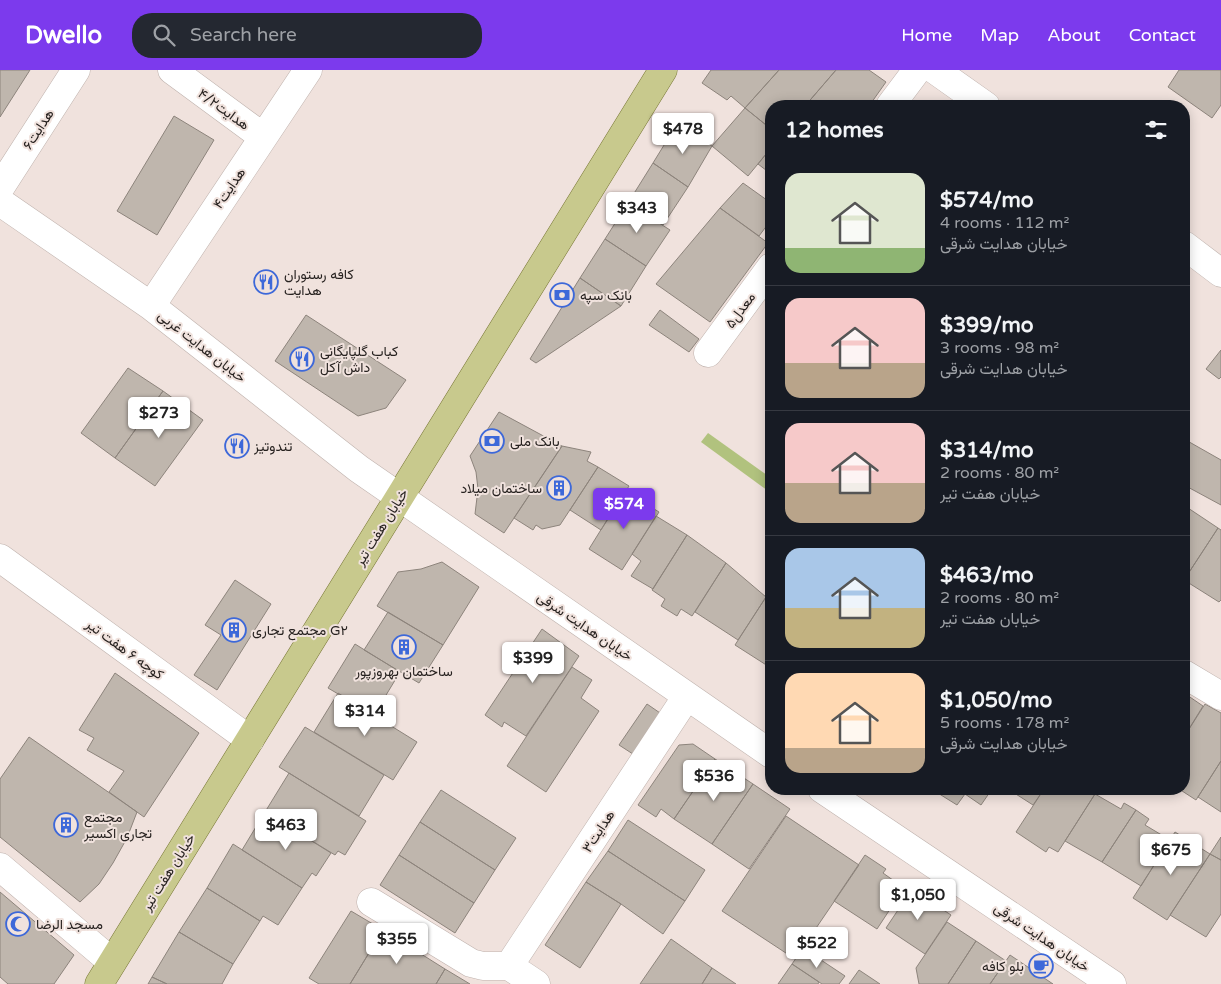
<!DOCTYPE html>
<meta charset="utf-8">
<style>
body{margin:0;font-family:"Varela Round",Vazirmatn,sans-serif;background:#242831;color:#f1f3f6;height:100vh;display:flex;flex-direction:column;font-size:19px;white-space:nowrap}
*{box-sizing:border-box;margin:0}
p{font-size:16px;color:#9ea1a6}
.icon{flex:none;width:28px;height:28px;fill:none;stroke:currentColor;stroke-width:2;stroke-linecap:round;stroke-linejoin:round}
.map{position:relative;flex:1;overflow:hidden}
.panel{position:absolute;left:765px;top:30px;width:425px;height:695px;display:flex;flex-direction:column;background:#171b24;border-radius:20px;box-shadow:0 2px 12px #0003}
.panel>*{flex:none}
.price{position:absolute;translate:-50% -42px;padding:0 11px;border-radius:5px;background:#fff;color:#222;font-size:16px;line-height:32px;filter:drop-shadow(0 1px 2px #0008)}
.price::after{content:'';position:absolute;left:50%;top:30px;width:15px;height:11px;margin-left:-8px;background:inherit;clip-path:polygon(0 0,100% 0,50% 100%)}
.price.on{background:#7c3aed;color:#fff}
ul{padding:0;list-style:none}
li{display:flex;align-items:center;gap:15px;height:125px;padding:0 20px}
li+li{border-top:1px solid #363941}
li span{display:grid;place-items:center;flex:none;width:140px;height:100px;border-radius:15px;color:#555}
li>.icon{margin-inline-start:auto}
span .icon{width:60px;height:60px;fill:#fffc;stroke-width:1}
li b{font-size:21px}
h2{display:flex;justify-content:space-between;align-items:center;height:60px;padding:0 20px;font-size:21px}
header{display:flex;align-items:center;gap:30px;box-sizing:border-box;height:70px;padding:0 25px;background:#7c3aed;color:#fff}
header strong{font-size:24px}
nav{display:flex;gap:28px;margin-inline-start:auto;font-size:18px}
.search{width:350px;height:45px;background:#242831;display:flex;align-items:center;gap:12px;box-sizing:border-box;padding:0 18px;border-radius:20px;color:#9ea1a6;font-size:19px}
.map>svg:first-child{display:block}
.green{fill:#b1c27e}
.building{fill:#bfb6ad;stroke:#8d847c}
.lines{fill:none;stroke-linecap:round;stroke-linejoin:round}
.minor-casing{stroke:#bfb2ad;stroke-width:29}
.major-casing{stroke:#787735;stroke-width:29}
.minor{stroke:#fff;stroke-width:28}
.major{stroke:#c8c98d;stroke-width:28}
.labels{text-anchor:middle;stroke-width:4;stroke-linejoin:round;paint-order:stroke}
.street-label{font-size:14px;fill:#272220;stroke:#f0e2dd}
.poi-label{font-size:14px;fill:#272220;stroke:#f0e2dd;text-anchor:start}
</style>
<header>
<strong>Dwello</strong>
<div class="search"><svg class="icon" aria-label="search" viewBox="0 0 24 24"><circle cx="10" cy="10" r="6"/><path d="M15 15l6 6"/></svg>Search here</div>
<nav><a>Home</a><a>Map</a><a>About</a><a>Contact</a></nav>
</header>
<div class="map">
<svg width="1221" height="914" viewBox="0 0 1221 914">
<rect width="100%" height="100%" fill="#f0e2dd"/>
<path class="green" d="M708 363 771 408V423L701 372Z"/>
<path class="building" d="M0 0H30L0 47Z
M711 0H779L745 38 731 26 727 30 702 13Z
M779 0H836L805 36H771V59L745 38Z
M836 0H869L886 12 869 36H805Z
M1179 0H1221V35L1212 48 1168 17Z
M745 38 771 59V78L748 106 712 76Z
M174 46 214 70 157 165 117 141Z
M677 54 712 76 688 117 653 93Z
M771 78V104L758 94Z
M653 93 688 117 663 155 628 133Z
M743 113 771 133V150L759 166 720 138Z
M628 133 670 160 646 196 605 169Z
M720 138 768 173 710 252 656 214Z
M605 169 646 196 621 236 580 208Z
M580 208 621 236 536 293 530 289Z
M660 240 699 269 689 282 649 255Z
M306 245 406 310 386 338 358 346 275 291Z
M1221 280V307L1219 309 1206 299Z
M128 298 163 321 115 388 81 363Z
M163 321 203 350 155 416 115 388Z
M499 342 562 376 504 463 475 444 478 419 476 402 470 386Z
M1184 369 1221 390V435L1184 415Z
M562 376 591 382 587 391 598 397 560 455 542 459 536 455 533 460 514 448Z
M598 397 629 416 601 460 570 440Z
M625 421 659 442 622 500 589 479Z
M1185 436 1218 458 1184 510V437Z
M656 446 687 465 653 519 631 506 641 491 632 484Z
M1218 458 1221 460V530L1219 532 1184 510Z
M687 465 726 493 692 546 681 539 677 546 661 536 665 529 652 520Z
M442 492 479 517 443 575 377 536 398 502 421 499Z
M726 493 766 527 738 570 695 542Z
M235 510 271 534 217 620 194 605 221 565 205 555Z
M766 527 771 531V598L735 575Z
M388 542 443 575 419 613 364 580Z
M542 559 579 586 526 666 504 652 502 657 485 645Z
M355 574 400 602 374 645 328 618Z
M572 597 592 610 581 628 599 641 546 722 507 696Z
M115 603 199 663 144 747 109 722 124 701 87 680 94 668 79 660Z
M338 623 417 672 393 710 314 662Z
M1184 623 1203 636 1184 667Z
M647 634 663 645 636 686 619 675Z
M1205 634 1221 643V691L1196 730 1179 719H1184V667Z
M305 657 384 705 359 746 279 697Z
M29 667 137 742 127 768 113 793 99 814 80 832 0 767V709Z
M693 674 715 689 674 749 661 739 656 747 638 735 679 675Z
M715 689 753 714 712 774 674 749Z
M1221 691V742L1198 727Z
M289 703 366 751 345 785 338 781 335 785 265 742Z
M753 714 790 739 749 799 712 774Z
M934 719H992L981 735 965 724 957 735 933 720Z
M1008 719H1044L1033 735Z
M1044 719H1087L1095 724 1058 782 1049 777 1046 782 1016 762Z
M441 720 516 768 495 800 420 752Z
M1095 724 1121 739 1124 733 1136 740 1102 792 1065 771Z
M1136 740 1149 749 1145 755 1170 770 1141 816 1102 792Z
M265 742 331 783 316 806 312 803 302 818 242 780Z
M786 746 859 795 795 889 722 841Z
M628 750 705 800 685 831 608 781Z
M420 752 495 800 474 833 399 785Z
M1175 762 1210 784 1167 850 1133 828Z
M1221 767V790L1210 784Z
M233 774 302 818 278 855 263 846 260 851 207 818Z
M608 781 685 831 663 864 621 834 586 812Z
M1210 784 1221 790V844L1206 867 1170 845Z
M399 785 474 833 455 863 380 815Z
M865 785 886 799 883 803 904 818 877 859 834 831Z
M586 812 621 834 580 898 545 875Z
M207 818 260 851 233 894 179 862Z
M912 819 951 845 925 884 886 858Z
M0 822 74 885 54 914H8L0 907Z
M351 841 383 860 350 914H319L309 908Z
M947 852 976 871 948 914H919L916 898Z
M383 860 445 899 436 914H350Z
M179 862 233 894 222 914H167L152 907Z
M671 869 712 898 702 914H640Z
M976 871 1006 891 990 914H948Z
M803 878 845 906 839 914H822L792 894Z
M1010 885 1053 914H990Z
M792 894 819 912 818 914H778Z
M712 898 736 914H702Z
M445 899 470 914H436Z
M859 900 880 914H849Z
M152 907 167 914H148Z"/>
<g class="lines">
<g class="minor-casing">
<path id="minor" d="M172 0 263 67
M935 0 986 36
M890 36 917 0
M0 118 76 0
M0 132 151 236 359 399 771 684
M1184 175 1221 203
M151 236 308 0
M708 283 771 197
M0 488 250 670
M1184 604 1221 626
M822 719 1112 914
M0 797 112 892
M371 832 471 893 483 896H509
M509 896 687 626
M509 896 536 914"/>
</g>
<g class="major-casing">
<path id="major" d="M99 914 663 0"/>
</g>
<use href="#minor" class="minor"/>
<use href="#major" class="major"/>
</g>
<defs>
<g id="restaurant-ring" transform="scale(1.25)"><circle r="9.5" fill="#f0e2dd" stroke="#3d68d9" stroke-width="1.5"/><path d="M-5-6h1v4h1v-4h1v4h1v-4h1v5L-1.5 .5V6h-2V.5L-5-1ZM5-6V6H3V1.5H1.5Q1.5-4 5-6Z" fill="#3d68d9"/></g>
<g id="bank-ring" transform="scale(1.25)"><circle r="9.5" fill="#f0e2dd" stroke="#3d68d9" stroke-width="1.5"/><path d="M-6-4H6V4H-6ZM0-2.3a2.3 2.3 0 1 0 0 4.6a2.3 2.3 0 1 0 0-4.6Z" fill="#3d68d9"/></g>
<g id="building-ring" transform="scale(1.25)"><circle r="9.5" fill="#f0e2dd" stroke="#3d68d9" stroke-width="1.5"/><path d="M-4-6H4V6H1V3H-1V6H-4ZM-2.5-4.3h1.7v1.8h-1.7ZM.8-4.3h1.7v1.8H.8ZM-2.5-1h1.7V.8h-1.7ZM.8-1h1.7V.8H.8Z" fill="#3d68d9"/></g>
<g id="mosque-ring" transform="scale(1.25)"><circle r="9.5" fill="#f0e2dd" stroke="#3d68d9" stroke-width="1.5"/><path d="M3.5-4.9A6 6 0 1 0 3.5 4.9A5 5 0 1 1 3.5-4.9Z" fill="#3d68d9"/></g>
<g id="cafe-ring" transform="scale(1.25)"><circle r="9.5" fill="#f0e2dd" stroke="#3d68d9" stroke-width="1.5"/><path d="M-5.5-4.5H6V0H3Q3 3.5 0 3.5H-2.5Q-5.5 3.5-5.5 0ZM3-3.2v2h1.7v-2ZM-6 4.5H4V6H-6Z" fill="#3d68d9"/></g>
</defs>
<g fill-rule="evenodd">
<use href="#restaurant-ring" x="266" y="212"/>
<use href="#bank-ring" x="562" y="225"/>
<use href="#restaurant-ring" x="302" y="289"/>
<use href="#bank-ring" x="492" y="371"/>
<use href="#restaurant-ring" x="237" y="376"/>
<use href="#building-ring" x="559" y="418"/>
<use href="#building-ring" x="234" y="560"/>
<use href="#building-ring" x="404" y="577"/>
<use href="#building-ring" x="66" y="755"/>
<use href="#mosque-ring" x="18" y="854"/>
<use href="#cafe-ring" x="1041" y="896"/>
</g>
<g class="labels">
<g class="street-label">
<text transform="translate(224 39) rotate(36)" y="5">هدایت۴/۲</text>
<text transform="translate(38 59) rotate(-57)" y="5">هدایت۶</text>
<text transform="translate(229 118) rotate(-56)" y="5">هدایت۴</text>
<text transform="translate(740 240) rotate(-54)" y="5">معدل۵</text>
<text transform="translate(202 276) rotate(38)" y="5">خیابان هدایت غربی</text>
<text transform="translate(381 457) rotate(-58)" y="5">خیابان هفت تیر</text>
<text transform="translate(585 556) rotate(34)" y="5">خیابان هدایت شرقی</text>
<text transform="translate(125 579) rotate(36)" y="5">کوچه ۶ هفت تیر</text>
<text transform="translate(598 761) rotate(-57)" y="5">هدایت۳</text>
<text transform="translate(168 802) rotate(-58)" y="5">خیابان هفت تیر</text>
<text transform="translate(1042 867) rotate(34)" y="5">خیابان هدایت شرقی</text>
</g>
<g class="poi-label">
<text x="284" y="209">کافه رستوران<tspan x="284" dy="16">هدایت</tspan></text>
<text x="580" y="230">بانک سپه</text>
<text x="320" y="286">کباب گلپایگانی<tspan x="320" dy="16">داش آکل</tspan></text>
<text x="510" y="376">بانک ملی</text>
<text x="254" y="381">تندوتیز</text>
<text x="542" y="423" text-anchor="end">ساختمان میلاد</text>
<text x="252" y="565">مجتمع تجاری G۲</text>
<text x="404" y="606" text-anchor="middle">ساختمان بهروزپور</text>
<text x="84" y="752">مجتمع<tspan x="84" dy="16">تجاری اکسیر</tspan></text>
<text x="36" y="859">مسجد الرضا</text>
<text x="1024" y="901" text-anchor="end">بلو کافه</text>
</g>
</g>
</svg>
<b class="price" style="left:683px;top:85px">$478</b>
<b class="price" style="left:637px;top:164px">$343</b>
<b class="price" style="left:159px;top:369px">$273</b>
<b class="price on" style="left:624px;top:460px">$574</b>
<b class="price" style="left:533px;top:614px">$399</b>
<b class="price" style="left:365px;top:667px">$314</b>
<b class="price" style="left:714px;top:732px">$536</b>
<b class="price" style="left:286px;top:781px">$463</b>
<b class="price" style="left:1171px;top:806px">$675</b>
<b class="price" style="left:918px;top:851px">$1,050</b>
<b class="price" style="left:397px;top:895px">$355</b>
<b class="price" style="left:817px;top:899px">$522</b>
<section class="panel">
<h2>12 homes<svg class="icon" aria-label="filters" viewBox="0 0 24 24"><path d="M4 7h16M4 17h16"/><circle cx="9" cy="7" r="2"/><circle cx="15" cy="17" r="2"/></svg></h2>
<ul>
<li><span style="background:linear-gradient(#dfe7d0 75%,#8fb573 0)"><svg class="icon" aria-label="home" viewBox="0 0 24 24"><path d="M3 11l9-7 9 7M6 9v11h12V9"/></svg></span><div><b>$574/mo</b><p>4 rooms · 112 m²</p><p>خیابان هدایت شرقی</p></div></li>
<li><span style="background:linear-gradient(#f6c9c9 65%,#b9a48a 0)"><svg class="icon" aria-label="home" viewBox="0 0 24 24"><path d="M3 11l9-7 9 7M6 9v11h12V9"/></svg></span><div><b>$399/mo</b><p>3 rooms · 98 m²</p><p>خیابان هدایت شرقی</p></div></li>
<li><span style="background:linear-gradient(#f6c9c9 60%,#b9a48a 0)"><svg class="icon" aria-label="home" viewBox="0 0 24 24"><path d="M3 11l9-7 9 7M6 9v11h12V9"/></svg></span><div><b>$314/mo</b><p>2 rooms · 80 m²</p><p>خیابان هفت تیر</p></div></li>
<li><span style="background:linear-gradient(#a9c7e8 60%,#c2b280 0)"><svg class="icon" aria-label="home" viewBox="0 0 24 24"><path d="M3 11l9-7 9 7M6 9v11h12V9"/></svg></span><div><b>$463/mo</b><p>2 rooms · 80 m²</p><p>خیابان هفت تیر</p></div></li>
<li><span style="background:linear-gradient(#ffd9b3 75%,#b9a48a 0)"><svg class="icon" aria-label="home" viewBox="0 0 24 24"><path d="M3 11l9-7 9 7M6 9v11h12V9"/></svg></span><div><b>$1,050/mo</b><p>5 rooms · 178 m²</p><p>خیابان هدایت شرقی</p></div></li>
</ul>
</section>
</div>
